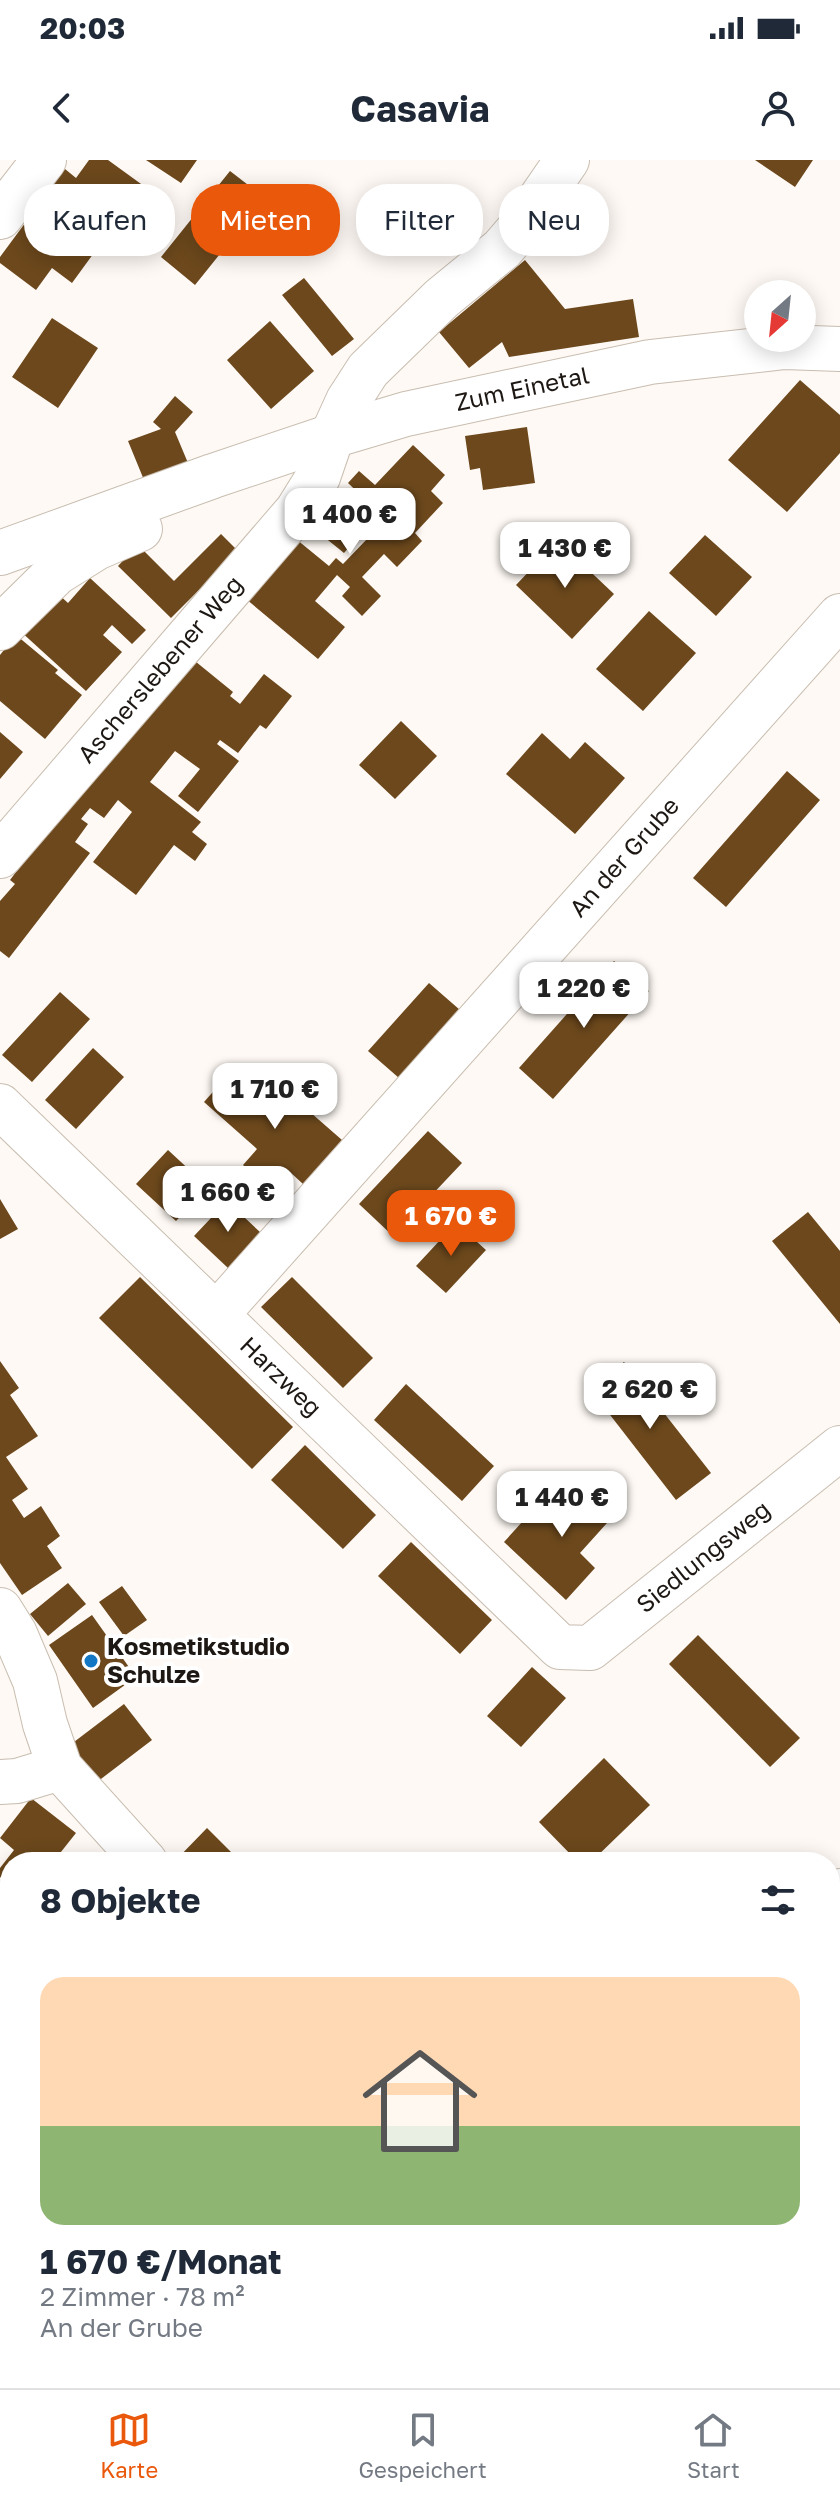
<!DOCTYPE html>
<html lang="de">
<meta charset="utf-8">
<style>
body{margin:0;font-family:"Golos Text",sans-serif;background:#f2f2f3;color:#1f2937;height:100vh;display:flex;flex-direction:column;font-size:30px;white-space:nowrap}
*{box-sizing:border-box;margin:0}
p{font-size:26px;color:#747a83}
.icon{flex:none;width:44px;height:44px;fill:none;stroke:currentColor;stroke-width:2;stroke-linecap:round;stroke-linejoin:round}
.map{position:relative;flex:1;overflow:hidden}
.side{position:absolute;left:0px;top:1692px;width:840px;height:536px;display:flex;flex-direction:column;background:#fff;border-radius:32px 32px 0 0;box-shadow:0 4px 20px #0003}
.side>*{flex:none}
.hud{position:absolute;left:24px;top:24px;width:792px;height:72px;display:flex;gap:16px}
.needle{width:52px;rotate:207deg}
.fabs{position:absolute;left:744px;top:120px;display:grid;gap:16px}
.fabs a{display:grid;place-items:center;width:72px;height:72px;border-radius:50%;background:#fff;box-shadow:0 4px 20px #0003;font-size:40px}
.price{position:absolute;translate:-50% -68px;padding:0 18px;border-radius:16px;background:#fff;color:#222;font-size:26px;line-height:52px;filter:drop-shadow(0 2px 4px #0008)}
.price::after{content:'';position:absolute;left:50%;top:48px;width:24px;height:18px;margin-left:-12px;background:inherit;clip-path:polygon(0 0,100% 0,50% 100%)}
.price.current{background:#ea580c;color:#fff}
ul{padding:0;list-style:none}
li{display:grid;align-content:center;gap:16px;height:424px;padding:0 40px}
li+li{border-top:2px solid #e0e1e3}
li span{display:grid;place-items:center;height:248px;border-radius:24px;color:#555}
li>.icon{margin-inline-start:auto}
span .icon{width:144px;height:144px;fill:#fffc;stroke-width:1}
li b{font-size:34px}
h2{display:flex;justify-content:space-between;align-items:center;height:96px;padding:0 40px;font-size:34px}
.pill{padding:0 28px;border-radius:32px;background:#fff;box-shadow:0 4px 20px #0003;font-size:28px;line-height:72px}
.pill.current{background:#ea580c;color:#fff}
.status{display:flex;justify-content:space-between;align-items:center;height:56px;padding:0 40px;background:#fff;direction:ltr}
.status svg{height:22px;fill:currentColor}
header{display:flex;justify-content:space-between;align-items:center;height:104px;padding:0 40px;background:#fff;font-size:36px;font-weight:700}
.tabs{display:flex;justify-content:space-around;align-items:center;height:112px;border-top:2px solid #e0e1e3;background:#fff;font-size:22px;color:#747a83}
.tabs a{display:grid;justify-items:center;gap:4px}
.tabs .current{color:#ea580c}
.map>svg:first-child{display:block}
.green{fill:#fbd0a1}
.building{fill:#6c481c}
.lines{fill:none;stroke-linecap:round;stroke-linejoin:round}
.minor-casing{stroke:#c8bdb0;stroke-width:46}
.major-casing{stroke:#c8bdb0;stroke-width:46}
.minor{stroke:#fff;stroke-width:44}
.major{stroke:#fff;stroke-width:44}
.poi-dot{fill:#1477c3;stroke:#fff;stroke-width:3}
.labels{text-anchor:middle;stroke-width:8;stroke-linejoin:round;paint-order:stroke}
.street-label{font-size:24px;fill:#1d1814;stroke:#fff}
.poi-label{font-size:24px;font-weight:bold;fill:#1d1814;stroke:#fff;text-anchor:start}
</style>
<div class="status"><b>20:03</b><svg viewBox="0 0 49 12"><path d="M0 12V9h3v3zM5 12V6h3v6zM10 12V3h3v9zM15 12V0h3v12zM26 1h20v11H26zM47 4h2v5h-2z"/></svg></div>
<header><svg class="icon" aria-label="back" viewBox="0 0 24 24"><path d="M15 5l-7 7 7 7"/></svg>Casavia<svg class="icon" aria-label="person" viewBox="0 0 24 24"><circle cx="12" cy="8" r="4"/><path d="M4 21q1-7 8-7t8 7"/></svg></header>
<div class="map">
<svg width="840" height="2228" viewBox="0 0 840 2228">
<rect width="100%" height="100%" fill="#fef9f4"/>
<path class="green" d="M0 1821 10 1825V2218H61L55 2228H0Z"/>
<path class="building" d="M89 0H108L159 37 139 65 123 53 72 123 52 108 36 130 0 103V97L65 9 76 18Z
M146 0H197L181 23Z
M755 0H813L795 27Z
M230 11 265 38 195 125 161 97Z
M525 100 565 149 633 139 639 177 509 197 502 182 469 208 439 172Z
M304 118 354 179 332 196 282 135Z
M52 158 98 188 58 248 12 217Z
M270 161 314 211 271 249 227 200Z
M800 220 840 255V293L787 352 728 300Z
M175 236 193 252 175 272 188 303 144 320 128 281 161 269 153 262Z
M527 267 535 323 483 330 480 308 470 310 465 276Z
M413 285 445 315 431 331 443 343 415 373 422 381 397 407 384 394 362 417 381 436 362 456 342 436 350 427 337 415 315 441 345 467 318 499 246 439 296 379 329 406 336 398 343 404 392 353 376 336 369 343 348 323 359 311 375 325Z
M340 334 372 360 344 393 313 368Z
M221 374 238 391 171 458 118 406 138 385 174 421Z
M705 375 752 417 716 456 669 413Z
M558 381 614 434 572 479 516 425Z
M90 418 146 470 132 484 112 465 103 475 122 492 86 531 19 470 55 431 68 443Z
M649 451 696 493 643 551 596 509Z
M16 475 58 510 55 513 82 535 45 579 0 541V495Z
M190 497 233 532 230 536 240 544 264 514 292 536 266 569 260 565 238 593 220 580 217 584 239 601 198 652 178 636 200 609 175 591 150 622 201 662 192 672 207 684 195 701 174 685 136 735 93 702 132 652 118 640 104 658 90 648 81 659 88 664 75 682 90 693 9 798 0 791V741L15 724 10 720 86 619Z
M401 561 437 596 395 639 359 605Z
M0 572 23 592 0 619Z
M542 573 570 599 585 582 625 618 575 674 506 614Z
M787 611 820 640 726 747 693 718Z
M614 801 649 831 553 939 519 908Z
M429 823 460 850 399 918 368 891Z
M60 832 90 859 32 922 2 895Z
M93 888 124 917 76 969 45 940Z
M227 916 254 939 271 918 342 980 303 1024 290 1012 273 1032 243 1005 257 989 204 942Z
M428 971 462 1003 393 1076 359 1044Z
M168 990 208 1027 176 1061 136 1024Z
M0 1039 18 1069 0 1079Z
M227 1041 261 1073 228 1108 194 1076Z
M808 1052 840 1091V1164L772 1081Z
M456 1063 486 1090 446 1133 416 1106Z
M140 1117 293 1267 252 1309 99 1158Z
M292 1117 373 1198 343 1228 261 1147Z
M0 1201 19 1228 10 1235 38 1276 6 1297 28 1329 12 1340 24 1358 41 1346 60 1376 47 1386 62 1408 22 1435 0 1403Z
M624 1202 711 1313 676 1340 590 1229Z
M406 1224 494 1306 462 1341 374 1260Z
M305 1285 376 1355 343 1389 271 1320Z
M581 1321 616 1353 580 1393 595 1408 566 1440 504 1382 533 1350 545 1361Z
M411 1382 492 1460 460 1494 378 1416Z
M68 1423 86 1444 48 1476 30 1454Z
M122 1426 147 1460 124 1476 99 1442Z
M92 1455 136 1517 93 1548 49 1485Z
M698 1475 800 1578 770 1607 669 1504Z
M532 1507 566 1538 521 1587 487 1556Z
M124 1544 152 1580 97 1622 70 1585Z
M604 1598 650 1645 591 1702H578L539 1662Z
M31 1638 76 1673 53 1702H10V1725L0 1717V1708L14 1690 0 1678Z
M207 1668 241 1702H174Z
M0 1747 10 1752V1804L0 1798Z
M0 1833 10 1838V1911L0 1906Z"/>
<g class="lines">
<g class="minor-casing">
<g id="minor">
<path d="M0 57 44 0"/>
<path id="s1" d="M0 393 213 316 332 276 406 254 650 202 785 187 840 189"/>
<path d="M0 468 56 413 96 388 140 369"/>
<path id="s2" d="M0 696 297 351 318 317 332 276 348 241 368 210 442 138 502 89 521 67 567 0"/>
<path id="s3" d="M0 946 560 1487 590 1488 840 1288"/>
<path id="s4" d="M217 1154 840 456"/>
<path d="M0 1450 15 1474 35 1521 45 1564 60 1608 145 1702"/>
<path d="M0 1622 17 1621 60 1608"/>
</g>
</g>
<g class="major-casing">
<path id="major" d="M830 1739 840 1731
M225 2228 235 2218"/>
</g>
<use href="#minor" class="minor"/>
<use href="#major" class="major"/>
</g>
<circle class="poi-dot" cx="91" cy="1501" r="8"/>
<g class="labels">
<g class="street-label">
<text dy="8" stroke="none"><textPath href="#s1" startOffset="548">Zum Einetal</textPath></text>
<text dy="8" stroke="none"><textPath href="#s2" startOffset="246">Ascherslebener Weg</textPath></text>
<text dy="8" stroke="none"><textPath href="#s4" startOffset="612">An der Grube</textPath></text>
<text dy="8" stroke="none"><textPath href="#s3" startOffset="390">Harzweg</textPath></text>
<text dy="8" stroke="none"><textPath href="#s3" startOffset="954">Siedlungsweg</textPath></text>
</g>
<g class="poi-label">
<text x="107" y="1495">Kosmetikstudio<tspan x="107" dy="28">Schulze</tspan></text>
</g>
</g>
</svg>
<div class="fabs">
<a><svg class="needle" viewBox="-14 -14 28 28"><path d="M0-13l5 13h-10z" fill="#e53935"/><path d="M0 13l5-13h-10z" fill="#747a83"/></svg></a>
</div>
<b class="price" style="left:350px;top:396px">1 400 €</b>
<b class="price" style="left:565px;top:430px">1 430 €</b>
<b class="price" style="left:584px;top:870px">1 220 €</b>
<b class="price" style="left:275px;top:971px">1 710 €</b>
<b class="price" style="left:228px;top:1074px">1 660 €</b>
<b class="price current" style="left:451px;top:1098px">1 670 €</b>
<b class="price" style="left:650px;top:1271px">2 620 €</b>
<b class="price" style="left:562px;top:1379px">1 440 €</b>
<div class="hud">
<a class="pill">Kaufen</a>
<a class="pill current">Mieten</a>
<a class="pill">Filter</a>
<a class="pill">Neu</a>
</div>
<section class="side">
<h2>8 Objekte<svg class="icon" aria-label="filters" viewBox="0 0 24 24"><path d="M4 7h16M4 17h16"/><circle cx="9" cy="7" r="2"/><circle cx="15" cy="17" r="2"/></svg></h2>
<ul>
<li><span style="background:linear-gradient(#ffd9b3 60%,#8fb573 0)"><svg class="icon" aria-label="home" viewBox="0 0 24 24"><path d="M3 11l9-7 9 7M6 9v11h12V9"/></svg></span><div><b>1 670 €/Monat</b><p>2 Zimmer · 78 m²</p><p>An der Grube</p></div></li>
</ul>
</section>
</div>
<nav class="tabs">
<a class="current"><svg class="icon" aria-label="map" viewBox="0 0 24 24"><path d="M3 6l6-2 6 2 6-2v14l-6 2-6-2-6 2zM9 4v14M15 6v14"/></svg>Karte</a>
<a><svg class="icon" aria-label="saved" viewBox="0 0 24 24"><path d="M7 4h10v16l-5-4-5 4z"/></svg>Gespeichert</a>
<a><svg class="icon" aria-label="home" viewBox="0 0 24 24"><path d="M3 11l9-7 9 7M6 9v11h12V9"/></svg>Start</a>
</nav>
